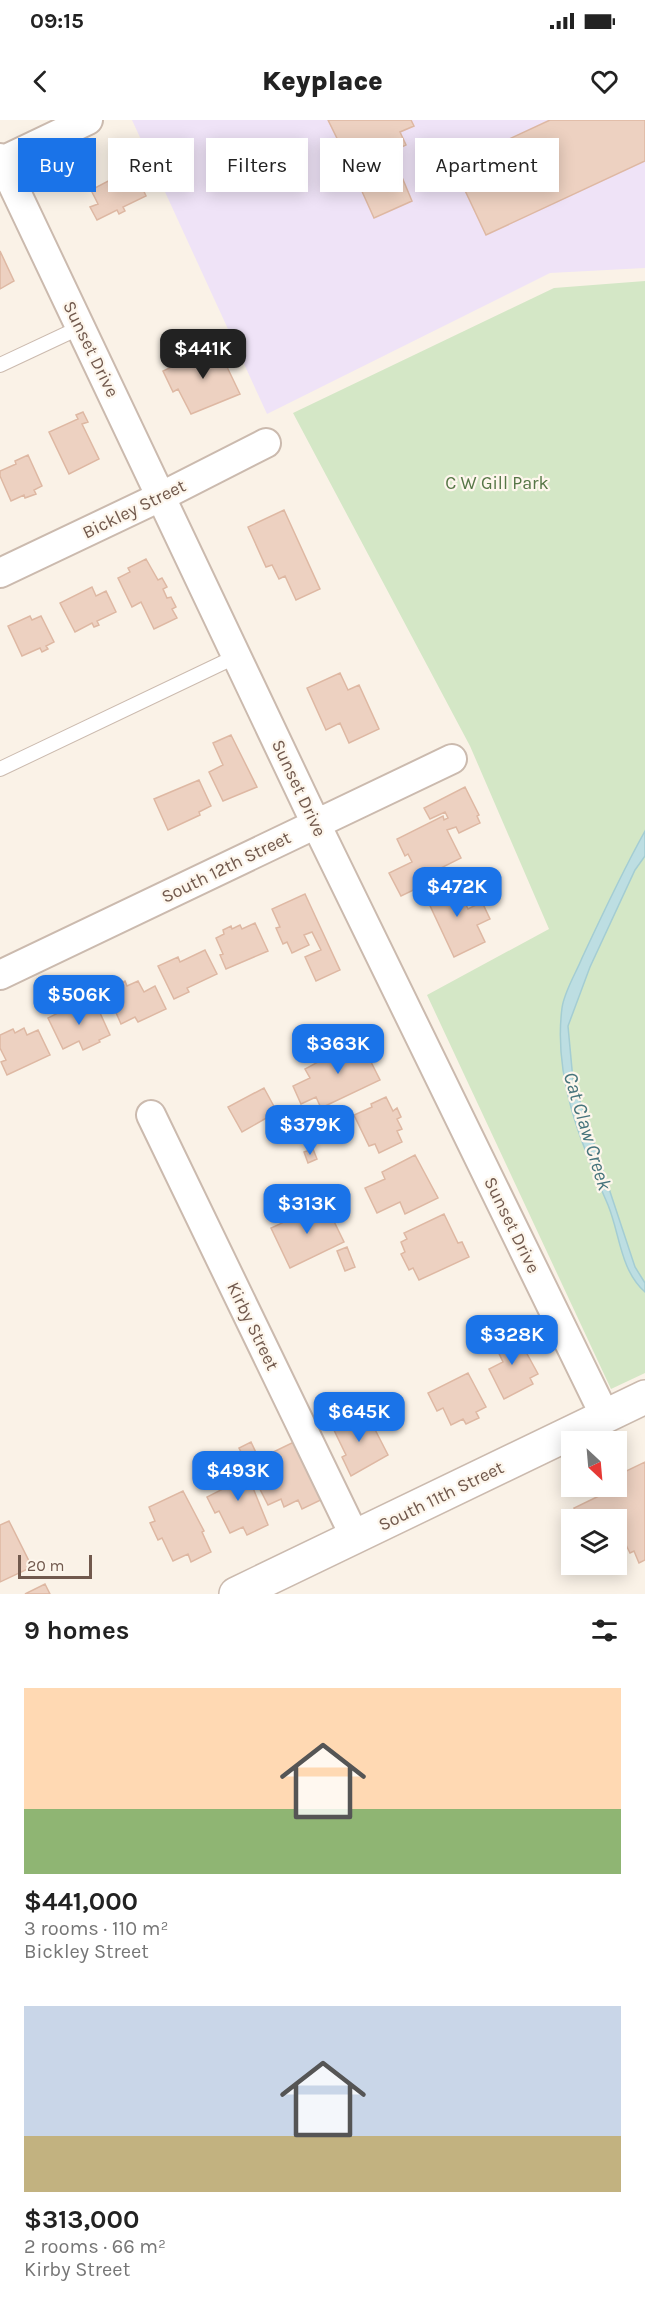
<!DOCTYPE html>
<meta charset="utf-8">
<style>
body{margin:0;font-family:Karla,sans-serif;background:#f2f2f2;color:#222;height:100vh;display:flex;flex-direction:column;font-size:22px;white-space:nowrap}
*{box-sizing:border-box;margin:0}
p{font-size:20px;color:#767676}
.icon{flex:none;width:33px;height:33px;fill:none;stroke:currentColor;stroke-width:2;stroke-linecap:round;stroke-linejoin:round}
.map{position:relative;height:1474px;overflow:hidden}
.sheet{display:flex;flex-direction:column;background:#fff;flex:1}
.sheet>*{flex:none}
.hud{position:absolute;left:18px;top:18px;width:609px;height:54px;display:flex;gap:12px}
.needle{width:39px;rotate:154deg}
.tools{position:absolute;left:561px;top:1311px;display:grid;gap:12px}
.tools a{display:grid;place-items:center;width:66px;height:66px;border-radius:0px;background:#fff;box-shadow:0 3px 15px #0003;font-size:30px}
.scale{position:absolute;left:18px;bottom:15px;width:74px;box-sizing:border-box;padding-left:6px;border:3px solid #71594d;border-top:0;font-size:16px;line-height:21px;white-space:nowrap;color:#71594d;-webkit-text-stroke:4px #fdf6ec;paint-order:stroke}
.price{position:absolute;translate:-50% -51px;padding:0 14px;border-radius:12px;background:#1a73e8;color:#fff;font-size:20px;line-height:39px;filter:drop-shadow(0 2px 3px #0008)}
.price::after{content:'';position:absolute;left:50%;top:36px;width:18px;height:14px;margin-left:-9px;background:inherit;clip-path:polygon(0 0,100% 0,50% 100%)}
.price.current{background:#222;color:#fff}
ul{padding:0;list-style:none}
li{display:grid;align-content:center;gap:12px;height:318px;padding:0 24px}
li span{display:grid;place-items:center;height:186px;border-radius:0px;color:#555}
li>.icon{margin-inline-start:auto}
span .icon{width:108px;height:108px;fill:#fffc;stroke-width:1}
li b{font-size:26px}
h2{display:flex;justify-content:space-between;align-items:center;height:72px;padding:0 24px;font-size:26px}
.pill{padding:0 21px;border-radius:0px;background:#fff;box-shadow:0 3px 15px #0003;font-size:21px;line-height:54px}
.pill.current{background:#1a73e8;color:#fff}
.status{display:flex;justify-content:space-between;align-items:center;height:42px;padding:0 30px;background:#fff;direction:ltr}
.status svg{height:16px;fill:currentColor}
header{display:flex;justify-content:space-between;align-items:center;height:78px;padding:0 24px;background:#fff;font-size:27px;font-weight:800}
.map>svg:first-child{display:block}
.education{fill:#efe3f7}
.green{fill:#d4e7c6}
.water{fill:#bddee2;stroke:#a4cdd3;stroke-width:1.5}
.building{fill:#edd1c1;stroke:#deb8a3;stroke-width:1.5}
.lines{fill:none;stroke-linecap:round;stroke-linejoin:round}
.service-casing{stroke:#cbbaae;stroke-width:16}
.minor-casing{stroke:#cbbaae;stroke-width:32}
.tertiary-casing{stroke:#cbbaae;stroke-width:36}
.service{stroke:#fff;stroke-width:14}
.minor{stroke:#fff;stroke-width:28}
.tertiary{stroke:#fff;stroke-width:33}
.labels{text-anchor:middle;stroke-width:4.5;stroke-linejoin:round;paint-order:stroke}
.street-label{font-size:18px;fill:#71594d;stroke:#fdf6ec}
.park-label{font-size:18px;fill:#567646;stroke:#fdf6ec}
.water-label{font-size:20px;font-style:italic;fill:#46747c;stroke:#fdf6ec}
</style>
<div class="status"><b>09:15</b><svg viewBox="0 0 49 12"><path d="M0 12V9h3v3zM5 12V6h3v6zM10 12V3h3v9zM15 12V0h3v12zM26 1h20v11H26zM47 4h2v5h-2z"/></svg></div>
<header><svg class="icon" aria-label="back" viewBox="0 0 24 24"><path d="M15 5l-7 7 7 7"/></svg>Keyplace<svg class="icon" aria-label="heart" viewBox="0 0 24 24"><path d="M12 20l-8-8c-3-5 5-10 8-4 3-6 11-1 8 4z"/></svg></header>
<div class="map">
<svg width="645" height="1474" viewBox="0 0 645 1474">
<rect width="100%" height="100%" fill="#faf2e7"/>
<path class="education" d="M132 0H645V148L550 153 267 294Z"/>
<path class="green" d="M645 161V1253L611 1269 427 875 549 809 470 626 293 293 554 168Z"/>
<path class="water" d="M645 711V736L635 750 590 847 568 906 573 960 635 1147 645 1163V1172C620 1150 620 1114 608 1085 581 1022 553 958 562 888 564 872 576 853 582 838 602 795 622 752 645 711Z"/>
<path class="building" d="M328 0H411L414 6 400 12 406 25 353 51Z
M550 0H645V41L486 115 453 45Z
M133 48 146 76 123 87 125 91 119 94 117 90 97 100 90 87 98 84 91 70Z
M399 50 412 81 374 98 360 67Z
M0 131 14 161 0 169Z
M216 224 240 274 191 294 178 269 173 272 163 251 188 239 189 241 204 235 202 230Z
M83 292 88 302 82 304 99 339 69 354 49 312 78 299 76 295Z
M28 335 42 366 34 370 36 374 25 378 24 375 11 381 0 356V351L16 344 15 341Z
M284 390 320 469 296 480 285 456 279 459 272 445 266 447 248 407Z
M146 439 158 460 162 458 167 467 163 469 167 478 171 477 176 487 172 489 177 498 154 509 141 482 132 487 118 458 130 452 128 448Z
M92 467 96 476 106 471 116 492 97 501 99 505 94 507 92 503 75 512 60 483Z
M30 496 32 500 41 496 54 522 46 526 48 529 42 532 40 528 22 536 8 506Z
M340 553 348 570 359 565 379 609 349 623 340 603 326 610 307 568Z
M231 615 257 667 223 681 209 652 223 645 213 623Z
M199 660 211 686 199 692 200 695 168 710 154 679Z
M465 667 479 695 477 696 480 703 459 713 456 707 447 710 461 738 417 760 420 767 401 776 389 753 412 742 408 734 405 736 397 719 443 696 444 700 448 698 445 692 430 699 424 688Z
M455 761 468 789 482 782 490 799 477 805 485 822 454 837 425 775Z
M305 774 340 850 316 861 305 837 321 830 312 812 304 815 309 825 292 833 287 822 283 824 276 808 280 807 272 789Z
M255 803 268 831 226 849 220 835 223 834 216 818 224 814 223 810 231 806 232 809 240 805 242 809Z
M205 830 217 854 187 868 189 872 174 879 158 846 178 837 180 842Z
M125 861 127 866 138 861 144 872 155 866 166 889 138 902 135 897 121 904 106 870Z
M81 882 85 890 96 884 110 915 99 920 100 922 83 930 79 921 63 929 48 898 60 892 58 887 65 883 67 888Z
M24 908 27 915 38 910 50 935 7 955 1 942 6 940 0 928V915L13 909 15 913Z
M359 918 380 960 321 988 316 977 301 984 293 966 310 958 305 949 320 941 318 937Z
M264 968 277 992 242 1012 228 987Z
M386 977 393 991 397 988 401 997 397 999 402 1009 397 1011 402 1022 379 1033 375 1024 369 1026 354 995 372 987 371 984Z
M313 1029 317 1039 308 1043 304 1032Z
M415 1035 438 1078 405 1094 400 1082 377 1093 365 1068 385 1059 382 1052Z
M325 1083 344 1122 290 1148 271 1108Z
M444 1094 458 1123 462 1122 469 1137 419 1160 413 1148 409 1150 401 1134 405 1132 401 1122 407 1119 404 1113Z
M347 1127 355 1147 345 1151 337 1131Z
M514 1210 538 1254 530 1258 533 1264 504 1279 489 1249 503 1242 493 1221Z
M468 1253 486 1287 476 1292 479 1298 466 1304 463 1299 451 1305 443 1288 437 1291 428 1273Z
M365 1290 388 1335 351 1356 342 1337 346 1335 332 1306Z
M298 1320 325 1378 302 1389 298 1380 284 1387 281 1379 268 1385 239 1328 251 1322 259 1339Z
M645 1342V1440L639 1443 634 1431 630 1433 625 1423 616 1427V1400H580L574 1388 603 1374 600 1366H616V1356Z
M238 1343 250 1369 253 1368 268 1405 247 1415 243 1407 230 1413 219 1391 215 1393 207 1377 223 1369 216 1354Z
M183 1371 204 1411 202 1412 211 1432 191 1442 188 1434 173 1441 162 1418 158 1420 150 1403 155 1401 149 1387Z
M9 1401 32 1447 0 1462V1405Z
M45 1464 50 1474H25Z"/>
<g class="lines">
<g class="service-casing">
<path id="service" d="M0 245 81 207
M0 649 237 536"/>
</g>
<g class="minor-casing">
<path id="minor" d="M0 38 316 704 605 1296
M0 42 88 0
M0 453 162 376 266 323
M0 855 452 639
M151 995 355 1417"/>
</g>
<g class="tertiary-casing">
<path id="tertiary" d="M236 1474 645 1277"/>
</g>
<use href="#service" class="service"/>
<use href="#minor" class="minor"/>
<use href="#tertiary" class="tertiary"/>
</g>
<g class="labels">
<g class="street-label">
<text transform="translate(91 229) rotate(64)" y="6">Sunset Drive</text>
<text transform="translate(134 389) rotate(-26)" y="6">Bickley Street</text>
<text transform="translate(299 668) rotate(65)" y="6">Sunset Drive</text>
<text transform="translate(226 747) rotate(-26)" y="6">South 12th Street</text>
<text transform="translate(512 1105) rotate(64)" y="6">Sunset Drive</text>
<text transform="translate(253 1206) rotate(64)" y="6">Kirby Street</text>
<text transform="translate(441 1376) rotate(-26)" y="6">South 11th Street</text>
</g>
<g class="park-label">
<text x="497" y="369">C W Gill Park</text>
</g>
<g class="water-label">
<text transform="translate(588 1011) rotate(73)" y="7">Cat Claw Creek</text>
</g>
</g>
</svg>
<div class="tools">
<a><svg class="needle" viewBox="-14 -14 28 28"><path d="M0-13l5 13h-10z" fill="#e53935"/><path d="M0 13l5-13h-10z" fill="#767676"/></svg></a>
<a><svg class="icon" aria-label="layers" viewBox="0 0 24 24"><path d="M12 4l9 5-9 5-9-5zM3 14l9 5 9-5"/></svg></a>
</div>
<div class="scale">20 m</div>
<b class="price current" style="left:203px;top:260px">$441K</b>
<b class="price" style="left:457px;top:798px">$472K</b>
<b class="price" style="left:79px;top:906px">$506K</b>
<b class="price" style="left:338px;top:955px">$363K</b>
<b class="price" style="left:310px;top:1036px">$379K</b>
<b class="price" style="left:307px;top:1115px">$313K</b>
<b class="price" style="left:512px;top:1246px">$328K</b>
<b class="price" style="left:359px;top:1323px">$645K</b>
<b class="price" style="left:238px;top:1382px">$493K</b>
<div class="hud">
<a class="pill current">Buy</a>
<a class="pill">Rent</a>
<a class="pill">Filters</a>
<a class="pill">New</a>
<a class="pill">Apartment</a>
</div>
</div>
<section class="sheet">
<h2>9 homes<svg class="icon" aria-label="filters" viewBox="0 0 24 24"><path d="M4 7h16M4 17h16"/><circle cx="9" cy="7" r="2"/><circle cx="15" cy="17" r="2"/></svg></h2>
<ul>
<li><span style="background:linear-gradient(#ffd9b3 65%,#8fb573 0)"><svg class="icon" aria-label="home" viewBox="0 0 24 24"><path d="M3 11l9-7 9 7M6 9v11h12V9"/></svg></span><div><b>$441,000</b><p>3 rooms · 110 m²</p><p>Bickley Street</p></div></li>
<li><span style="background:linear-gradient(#c9d6e8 70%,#c2b280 0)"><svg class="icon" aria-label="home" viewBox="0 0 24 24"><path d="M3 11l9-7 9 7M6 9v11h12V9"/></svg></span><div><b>$313,000</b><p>2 rooms · 66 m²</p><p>Kirby Street</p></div></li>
</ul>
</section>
